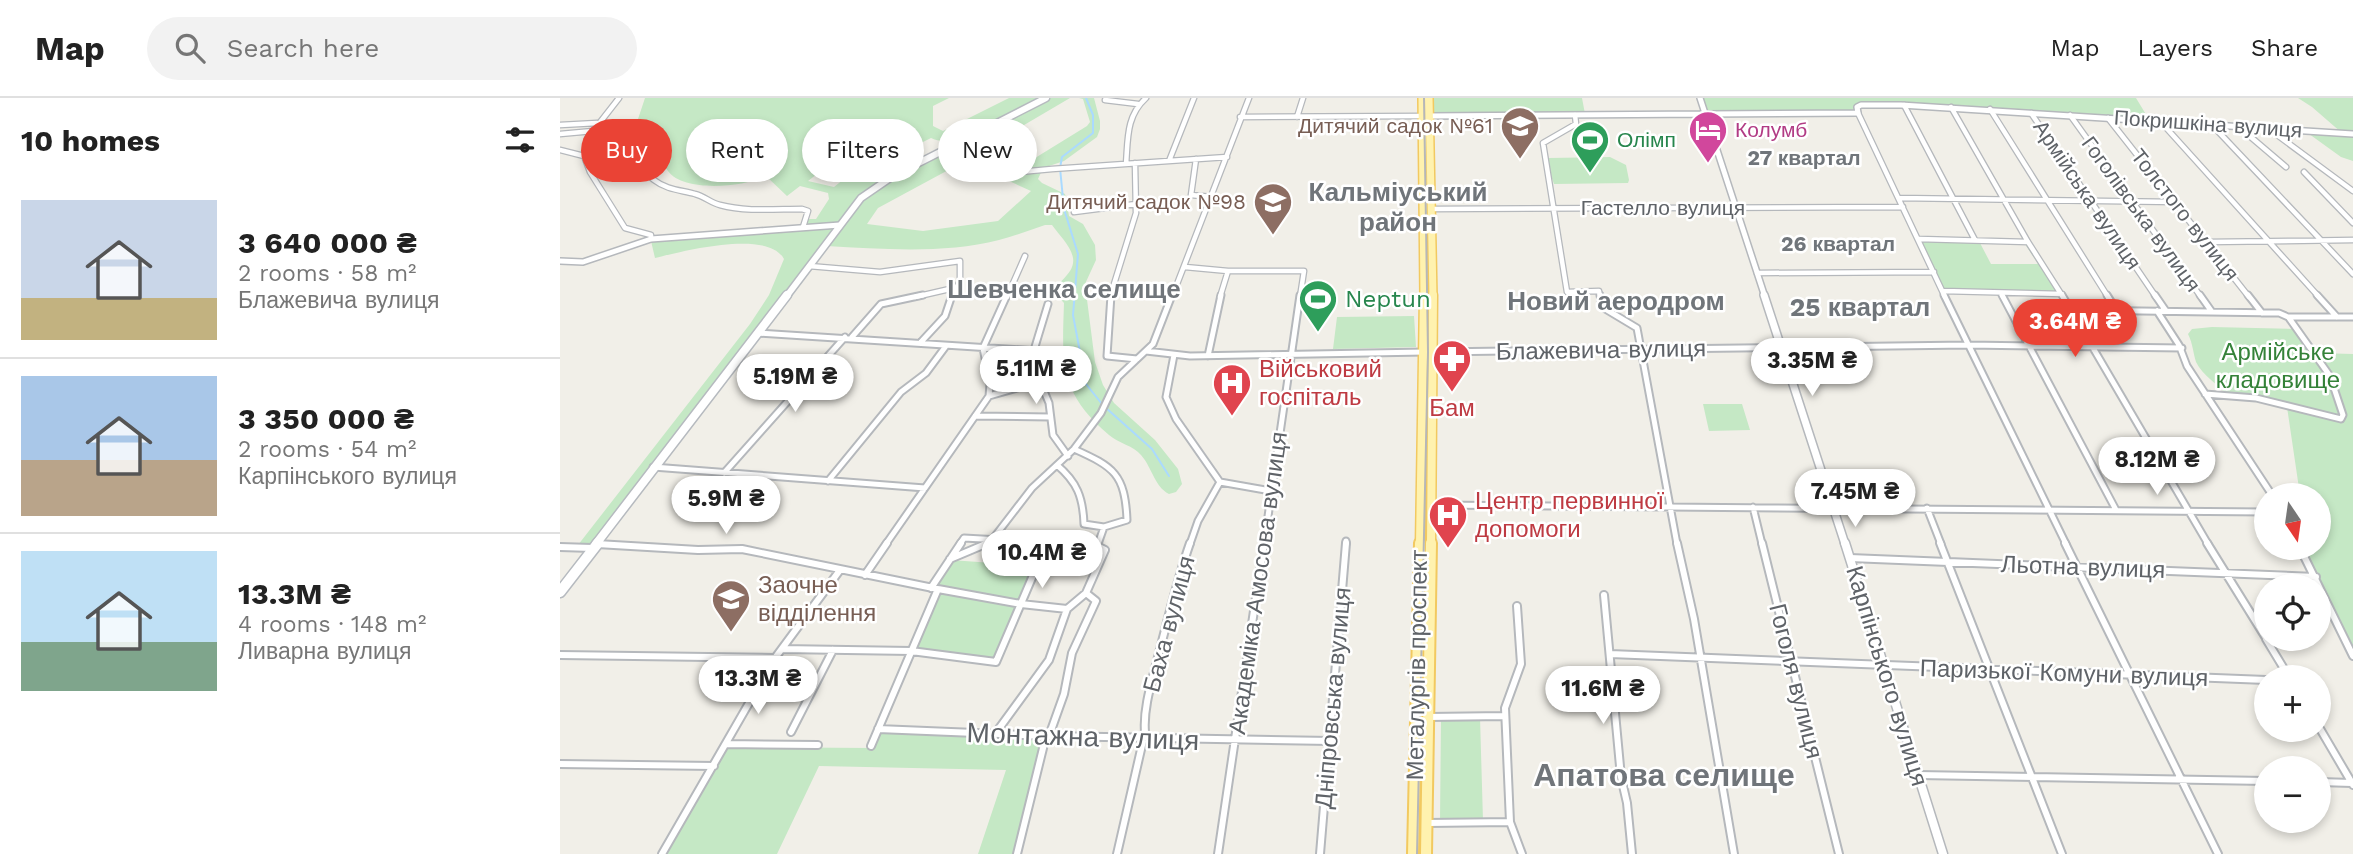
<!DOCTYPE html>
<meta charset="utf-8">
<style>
body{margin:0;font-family:"Work Sans",sans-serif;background:#f2f2f2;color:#222;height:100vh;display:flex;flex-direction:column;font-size:26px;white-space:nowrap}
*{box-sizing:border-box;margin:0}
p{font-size:23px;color:#767676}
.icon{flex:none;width:38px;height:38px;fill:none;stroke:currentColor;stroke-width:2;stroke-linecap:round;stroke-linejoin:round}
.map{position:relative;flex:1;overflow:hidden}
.drawer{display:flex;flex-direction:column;background:#fff;width:560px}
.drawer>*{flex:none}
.banner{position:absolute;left:21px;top:21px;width:665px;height:63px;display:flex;gap:14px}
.needle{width:46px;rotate:167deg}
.buttons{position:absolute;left:1694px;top:385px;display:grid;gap:14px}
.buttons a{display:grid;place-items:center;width:77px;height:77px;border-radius:50%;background:#fff;box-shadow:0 4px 10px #0003;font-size:35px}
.price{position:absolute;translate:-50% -60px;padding:0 16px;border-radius:24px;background:#fff;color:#222;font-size:23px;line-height:46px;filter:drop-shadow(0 2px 4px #0008)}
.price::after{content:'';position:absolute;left:50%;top:42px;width:21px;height:16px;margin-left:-10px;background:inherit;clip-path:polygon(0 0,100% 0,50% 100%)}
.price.current{background:#ea4335;color:#fff}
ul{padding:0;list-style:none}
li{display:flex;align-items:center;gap:21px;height:175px;padding:0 21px}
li+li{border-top:2px solid #e0e0e0}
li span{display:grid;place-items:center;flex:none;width:196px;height:140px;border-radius:0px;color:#555}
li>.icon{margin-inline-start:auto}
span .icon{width:84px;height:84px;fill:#fffc;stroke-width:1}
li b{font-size:30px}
h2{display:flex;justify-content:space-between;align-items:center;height:84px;padding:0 21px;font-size:30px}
.chip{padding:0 24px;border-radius:32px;background:#fff;box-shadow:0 4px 10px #0003;font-size:24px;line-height:63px}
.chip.current{background:#ea4335;color:#fff}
header{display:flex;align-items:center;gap:42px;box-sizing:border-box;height:98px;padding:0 35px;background:#fff;border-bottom:2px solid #e0e0e0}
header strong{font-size:33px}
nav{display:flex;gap:38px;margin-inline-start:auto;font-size:24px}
.search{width:490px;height:63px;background:#f2f2f2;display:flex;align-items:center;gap:18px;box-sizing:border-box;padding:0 24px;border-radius:38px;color:#767676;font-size:26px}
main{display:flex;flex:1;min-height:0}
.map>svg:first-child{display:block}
.green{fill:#c5e8c5;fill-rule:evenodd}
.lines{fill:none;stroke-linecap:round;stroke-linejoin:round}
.stream{stroke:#aadaff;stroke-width:2}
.minor-far2-casing{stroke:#b5b8bc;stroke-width:7}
.minor-far1-casing{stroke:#b5b8bc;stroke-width:9}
.minor-casing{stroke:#b5b8bc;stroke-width:10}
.tertiary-far2-casing{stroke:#b5b8bc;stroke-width:8}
.tertiary-far1-casing{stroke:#b5b8bc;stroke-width:10}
.tertiary-casing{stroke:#b5b8bc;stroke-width:11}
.secondary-far2-casing{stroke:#b6babf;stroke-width:9}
.secondary-far1-casing{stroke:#b6babf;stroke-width:11}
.secondary-casing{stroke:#b6babf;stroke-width:13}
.primary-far2-casing{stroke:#f2c960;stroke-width:10}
.primary-far1-casing{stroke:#f2c960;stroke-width:11}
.primary-casing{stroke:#f2c960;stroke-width:14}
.minor-far2{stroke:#fff;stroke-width:4.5}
.minor-far1{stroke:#fff;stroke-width:5}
.minor{stroke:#fff;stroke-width:6}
.tertiary-far2{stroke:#fff;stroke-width:5}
.tertiary-far1{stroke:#fff;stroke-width:7}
.tertiary{stroke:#fff;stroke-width:8}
.secondary-far2{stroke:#fff;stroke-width:6}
.secondary-far1{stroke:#fff;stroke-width:8}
.secondary{stroke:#fff;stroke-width:10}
.primary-far2{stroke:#fff2af;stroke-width:7}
.primary-far1{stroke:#fff2af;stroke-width:8}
.primary{stroke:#fff2af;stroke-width:10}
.tram{stroke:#b6b7b8;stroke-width:2}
.labels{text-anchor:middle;stroke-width:5;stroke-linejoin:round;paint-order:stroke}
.far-street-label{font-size:21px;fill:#5f6368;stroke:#fff}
.far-education-label{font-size:21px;fill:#785e54;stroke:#fff;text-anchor:end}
.far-hotel-label{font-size:21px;fill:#b23c85;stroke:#fff;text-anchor:start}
.far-leisure-label{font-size:21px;fill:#27864d;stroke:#fff;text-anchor:start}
.far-neighbourhood-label{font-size:21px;font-weight:bold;fill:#70757a;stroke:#fff}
.leisure-label{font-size:24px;fill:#27864d;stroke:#fff;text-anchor:start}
.street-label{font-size:24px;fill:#5f6368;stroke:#fff}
.park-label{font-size:24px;fill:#348238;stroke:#fff}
.health-label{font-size:24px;fill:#be3a42;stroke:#fff;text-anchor:start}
.education-label{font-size:24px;fill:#785e54;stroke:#fff;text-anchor:start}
.far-district-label{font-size:26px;font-weight:bold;fill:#70757a;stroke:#fff}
.neighbourhood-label{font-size:26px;font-weight:bold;fill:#70757a;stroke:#fff}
.near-street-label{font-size:28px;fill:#5f6368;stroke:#fff}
.near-neighbourhood-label{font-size:32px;font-weight:bold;fill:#70757a;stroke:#fff}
</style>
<header>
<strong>Map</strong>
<div class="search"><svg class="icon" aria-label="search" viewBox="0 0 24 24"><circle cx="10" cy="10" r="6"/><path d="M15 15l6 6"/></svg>Search here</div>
<nav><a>Map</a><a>Layers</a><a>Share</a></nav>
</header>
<main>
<section class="drawer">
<h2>10 homes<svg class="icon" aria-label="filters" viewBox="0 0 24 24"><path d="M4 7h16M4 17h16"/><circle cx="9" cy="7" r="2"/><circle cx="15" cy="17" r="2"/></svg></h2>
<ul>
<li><span style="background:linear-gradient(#c9d6e8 70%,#c2b280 0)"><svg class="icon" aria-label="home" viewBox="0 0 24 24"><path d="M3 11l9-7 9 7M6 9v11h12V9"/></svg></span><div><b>3 640 000 ₴</b><p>2 rooms · 58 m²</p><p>Блажевича вулиця</p></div></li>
<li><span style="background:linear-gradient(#a9c7e8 60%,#b9a48a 0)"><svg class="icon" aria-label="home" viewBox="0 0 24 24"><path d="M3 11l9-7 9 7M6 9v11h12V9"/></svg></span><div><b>3 350 000 ₴</b><p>2 rooms · 54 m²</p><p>Карпінського вулиця</p></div></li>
<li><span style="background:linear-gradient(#bfe0f5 65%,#7fa58c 0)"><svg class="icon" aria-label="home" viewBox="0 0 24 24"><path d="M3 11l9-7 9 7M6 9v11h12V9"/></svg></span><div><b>13.3M ₴</b><p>4 rooms · 148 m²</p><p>Ливарна вулиця</p></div></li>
</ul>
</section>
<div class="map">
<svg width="1793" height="756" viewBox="0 0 1793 756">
<rect width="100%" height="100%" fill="#f1efe8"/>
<path class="green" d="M85 0H389L373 8V28L383 33 449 0H484C459 13 398 54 371 40L355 48 358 51 357 64 321 84 279 126 245 128 247 121H256L269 101 268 95 240 88 227 98 206 78C184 89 124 95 108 73 96 58 97 33 77 24ZM274 63 299 69 274 89 248 83Z
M487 0H510L410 59 449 76 527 28 530 24 523 1 519 0H534L540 23V31L537 39 504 63 483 70 478 81 482 85 505 96 509 118 523 126 535 147 536 162 525 186 535 264 543 287 554 305 595 342 618 371 622 386 616 394 609 396C594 388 593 371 581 357 574 348 558 345 549 337 499 294 502 266 504 205 502 202 498 201 496 198 489 187 516 178 513 160 511 148 499 137 492 127H485C470 132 455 138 439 142 384 156 323 151 267 148L289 115 312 92ZM405 63 471 93 438 123 363 133 307 126 318 110Z
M871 0H1022L1025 16 871 17Z
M1140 0H1576L1590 23 1295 6 1298 15 1144 16Z
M1738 0H1793V63L1781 59 1745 33 1782 35 1752 9Z
M1050 59 1066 67 1069 82 1068 85 994 86 989 72V60Z
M278 128 32 447H18L190 226 209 197 224 161C208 131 123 153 95 160L91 143Z
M1360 142 1467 144 1500 196 1384 193ZM1420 145 1465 146 1478 166H1431Z
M777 219 854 218 856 249 773 251Z
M1652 229 1739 231 1756 255 1793 256V558L1740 450H1759V397H1740L1727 309 1696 300 1669 299C1660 288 1642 277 1636 264 1633 255 1633 246 1628 236L1632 231Z
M1143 306H1182L1190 332 1149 333Z
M390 462 476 468 460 505 373 489Z
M379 493 460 507 435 562 353 552Z
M881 619H920L923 723 880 724Z
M320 633 483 641 453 756H418L446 672 259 668 217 756H105L168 649 312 650Z"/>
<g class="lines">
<path class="stream" d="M526 0 533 17V35L502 59 500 70 504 111 518 156 513 217 526 286 542 306
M546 310 592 351 609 378"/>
<g class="minor-far2-casing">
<path id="minor-far2" d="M59 0 27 41 28 51 24 58 30 74 65 130 91 137V141
M545 2 578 6
M1344 7 1415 142
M1391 9 1468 144 1503 199
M1430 11 1548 199
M1298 15 1385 199
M1471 15 1596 199
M1015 17 1016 26 983 45 1007 194 1039 193 1040 199
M1510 17 1641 199
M680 19 862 18
M737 19 743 0
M1548 20 1689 199
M1600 23 1759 199
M0 27 37 25
M1652 27 1793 176
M1679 29 1726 69
M1709 31 1793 93
M0 36 33 33
M66 36C74 50 82 73 94 82 107 92 121 92 135 96 144 98 151 105 160 107 186 114 216 111 242 111L248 113 243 129
M385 51 451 79 460 74 492 71
M0 52 24 58
M636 61 631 97 652 99
M609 63 634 0
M566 66C568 41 566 18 586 0
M492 71 667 59
M1744 74 1793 125
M1339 100 1616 104
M871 111 1343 109
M514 114 576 106
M1359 141 1468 144
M1648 144 1793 142
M249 168 320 174 400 163V183L391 199
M625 169 668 173H744L740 199
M1197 175 1374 174
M1383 193 1502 196
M1441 195 1443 199
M355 199 394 190
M447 199 465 158
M550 199 576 115 575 65
M612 199 689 0
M660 199 668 173"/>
</g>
<g class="minor-far1-casing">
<path id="minor-far1" d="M551 197 547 258 577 261
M1040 197 1042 209 1077 230 1117 446
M1384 197 1506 446
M1442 197 1556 412
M1502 197 1648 446
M1547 197 1557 213
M1595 197 1606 213
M1640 197 1652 214
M1688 197 1702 215
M1757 197 1777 219
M488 206 471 262 489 305 493 337 508 358
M1512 212 1719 215 1728 219H1793
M1597 213 1619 247 1627 268 1712 397
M197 235 493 254
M292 239 321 206 363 197
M361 244 385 218 392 197
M586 253 630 258 865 254
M874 254 1408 247 1622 250
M614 257 606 299 616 321 660 384
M648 258 661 197
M1645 296 1696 300 1781 321 1783 317 1770 278 1729 220
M429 298 478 284
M415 318 490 319
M497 367C517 384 523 399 524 426L544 429 567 422C565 376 554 369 514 351
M93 369 365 390
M164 375 285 239
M268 383 341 294 366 275 386 248
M660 384 711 393
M871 407 1706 414
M1193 409 1202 446
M1367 410 1381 446
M432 442 472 390 514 351 541 315 558 279 593 246 612 197
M37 446H42
M326 446 429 298 430 286 423 250 447 197
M400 446 404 440 508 446
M424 446 431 443
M538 446 544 429
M630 446 638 423 660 384
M704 446 740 197
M786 446V443"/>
</g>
<g class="minor-casing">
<path id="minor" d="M1117 445 1134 521 1174 756
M1202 445 1279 756
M1380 445 1502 756
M1505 445 1658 756
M1647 445 1706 540
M37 446 138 452 182 451 378 491 461 506 507 511
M537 448 538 445
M0 449 32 450
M1740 450 1793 558
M1290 460 1756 479
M390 461 428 445
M305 477 327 445
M371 490 401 445
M1044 497 1061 679 1067 705 1072 756
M957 508 961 566 945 610 950 724 962 756
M1706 541 1729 579
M222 551 351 553 436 564 486 447
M1050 556 1706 582
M0 557 215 560
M868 619 945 618
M1759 629 1793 687
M318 631 489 638 771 643
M231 634 273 552
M435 636 489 562 507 511 526 495 545 452 537 448 479 445
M489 638 504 596 512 555 536 503 526 495
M166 646 258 647
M311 648 378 491
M0 666 154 668
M1358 677 1706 683
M1759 684 1792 685
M867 725 950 724
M102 756 215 560 280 472
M457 756 486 638
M557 756 585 634C583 610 592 583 598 559 608 521 617 482 630 445
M658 756 704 445
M760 756 786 445"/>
</g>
<g class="tertiary-far2-casing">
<path id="tertiary-far2" d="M1140 0 1205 199
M869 18 1298 15 1297 9 1301 7H1341L1793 36
M0 163 23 164 91 141 280 127"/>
</g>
<g class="tertiary-far1-casing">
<path id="tertiary-far1" d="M1204 197 1285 446"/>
</g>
<g class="tertiary-casing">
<path id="tertiary" d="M1285 445 1383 756"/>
</g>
<g class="secondary-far2-casing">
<path id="secondary-far2" d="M226 199 301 100 333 78 486 0"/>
</g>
<g class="secondary-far1-casing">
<path id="secondary-far1" d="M36 446 227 197"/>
</g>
<g class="secondary-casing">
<path id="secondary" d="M0 494 38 445"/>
</g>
<g class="primary-far2-casing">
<path id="primary-far2" d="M862 0 864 199
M869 0 873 199"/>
</g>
<g class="primary-far1-casing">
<path id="primary-far1" d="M860 446 864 197
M871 446 873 197"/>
</g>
<g class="primary-casing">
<path id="primary" d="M853 756 860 445
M866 756 871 445"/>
</g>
<use href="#minor-far2" class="minor-far2"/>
<use href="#minor-far1" class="minor-far1"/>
<use href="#minor" class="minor"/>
<use href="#tertiary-far2" class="tertiary-far2"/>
<use href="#tertiary-far1" class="tertiary-far1"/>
<use href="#tertiary" class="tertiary"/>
<use href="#secondary-far2" class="secondary-far2"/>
<use href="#secondary-far1" class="secondary-far1"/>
<use href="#secondary" class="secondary"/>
<use href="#primary-far2" class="primary-far2"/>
<use href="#primary-far1" class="primary-far1"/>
<use href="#primary" class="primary"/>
<path class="tram" d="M857 756 868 254 864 0"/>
</g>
<defs>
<g id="school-pin" transform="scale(2.0125)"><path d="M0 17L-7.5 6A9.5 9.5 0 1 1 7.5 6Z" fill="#8d6e63" stroke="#fff"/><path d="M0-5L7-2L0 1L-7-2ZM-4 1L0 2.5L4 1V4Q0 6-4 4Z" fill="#fff"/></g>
<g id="hotel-pin" transform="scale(2.0125)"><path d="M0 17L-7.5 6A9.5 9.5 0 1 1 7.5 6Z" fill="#d1479c" stroke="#fff"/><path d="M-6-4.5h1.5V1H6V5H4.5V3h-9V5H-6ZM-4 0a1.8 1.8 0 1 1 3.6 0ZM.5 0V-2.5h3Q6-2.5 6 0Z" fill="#fff"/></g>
<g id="stadium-pin" transform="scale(2.0125)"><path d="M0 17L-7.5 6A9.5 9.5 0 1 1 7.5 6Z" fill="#2e9e5b" stroke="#fff"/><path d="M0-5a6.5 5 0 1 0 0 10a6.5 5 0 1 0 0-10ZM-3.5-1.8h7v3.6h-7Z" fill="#fff"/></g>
<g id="pharmacy-pin" transform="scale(2.0125)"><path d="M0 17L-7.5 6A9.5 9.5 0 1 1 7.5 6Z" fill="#e0444e" stroke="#fff"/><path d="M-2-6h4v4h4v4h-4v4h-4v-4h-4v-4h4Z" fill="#fff"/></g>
<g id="hospital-pin" transform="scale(2.0125)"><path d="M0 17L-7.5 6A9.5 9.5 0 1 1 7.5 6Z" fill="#e0444e" stroke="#fff"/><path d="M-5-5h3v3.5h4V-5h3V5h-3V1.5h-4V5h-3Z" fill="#fff"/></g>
<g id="university-pin" transform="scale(2.0125)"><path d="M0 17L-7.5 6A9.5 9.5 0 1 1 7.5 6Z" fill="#8d6e63" stroke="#fff"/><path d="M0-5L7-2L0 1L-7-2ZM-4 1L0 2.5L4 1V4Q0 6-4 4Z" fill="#fff"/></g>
</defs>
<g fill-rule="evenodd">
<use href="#school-pin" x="960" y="28"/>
<use href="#hotel-pin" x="1148" y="32"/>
<use href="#stadium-pin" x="1030" y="42"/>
<use href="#school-pin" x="713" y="104"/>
<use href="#stadium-pin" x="758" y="201"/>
<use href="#pharmacy-pin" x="892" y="261"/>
<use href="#hospital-pin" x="672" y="285"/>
<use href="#hospital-pin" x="888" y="417"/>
<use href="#university-pin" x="171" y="501"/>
</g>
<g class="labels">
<g class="far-street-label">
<text transform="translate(1648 26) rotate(4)" y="7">Покришкіна вулиця</text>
<text transform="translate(1527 97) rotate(56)" y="7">Армійська вулиця</text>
<text x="1103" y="117">Гастелло вулиця</text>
<text transform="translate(1581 116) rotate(54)" y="7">Гоголівська вулиця</text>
<text transform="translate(1625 117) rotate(52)" y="7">Толстого вулиця</text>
</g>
<g class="far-education-label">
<text x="933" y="35">Дитячий садок №61</text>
<text x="686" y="111">Дитячий садок №98</text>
</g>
<g class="far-hotel-label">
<text x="1175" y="39">Колумб</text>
</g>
<g class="far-leisure-label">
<text x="1057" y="49">Олімп</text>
</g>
<g class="far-neighbourhood-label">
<text x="1244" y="67">27 квартал</text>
<text x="1278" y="153">26 квартал</text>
</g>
<g class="leisure-label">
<text x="785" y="209">Neptun</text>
</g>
<g class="street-label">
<text transform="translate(1041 252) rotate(-1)" y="8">Блажевича вулиця</text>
<text transform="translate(1523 469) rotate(2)" y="8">Льотна вулиця</text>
<text transform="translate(698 485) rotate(-82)" y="8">Академіка Амосова вулиця</text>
<text transform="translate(609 526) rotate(-75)" y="8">Баха вулиця</text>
<text transform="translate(857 567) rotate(-89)" y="8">Металургів проспект</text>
<text transform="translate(1504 575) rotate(2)" y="8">Паризької Комуни вулиця</text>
<text transform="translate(1327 578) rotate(73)" y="8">Карпінського вулиця</text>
<text transform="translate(1236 583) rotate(76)" y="8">Гоголя вулиця</text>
<text transform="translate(773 600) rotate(-85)" y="8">Дніпровська вулиця</text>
</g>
<g class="park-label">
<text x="1718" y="262">Армійське<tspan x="1718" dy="28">кладовище</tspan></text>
</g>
<g class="health-label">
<text x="699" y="279">Військовий<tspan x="699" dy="28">госпіталь</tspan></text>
<text x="892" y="318" text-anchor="middle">Бам</text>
<text x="915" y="411">Центр первинної<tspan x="915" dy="28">допомоги</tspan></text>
</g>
<g class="education-label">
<text x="198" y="495">Заочне<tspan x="198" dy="28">відділення</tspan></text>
</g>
<g class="far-district-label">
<text x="838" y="103">Кальміуський<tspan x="838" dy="30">район</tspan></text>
</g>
<g class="neighbourhood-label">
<text x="504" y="200">Шевченка селище</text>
<text x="1056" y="212">Новий аеродром</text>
<text x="1300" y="218">25 квартал</text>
</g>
<g class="near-street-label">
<text transform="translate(523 638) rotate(2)" y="10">Монтажна вулиця</text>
</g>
<g class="near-neighbourhood-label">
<text x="1104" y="688">Апатова селище</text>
</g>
</g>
</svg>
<div class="buttons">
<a><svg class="needle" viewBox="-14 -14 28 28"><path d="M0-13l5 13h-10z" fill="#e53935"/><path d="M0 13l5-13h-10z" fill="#767676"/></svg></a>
<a><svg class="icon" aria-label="locate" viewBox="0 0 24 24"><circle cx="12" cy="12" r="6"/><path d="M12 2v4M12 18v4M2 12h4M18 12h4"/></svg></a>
<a>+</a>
<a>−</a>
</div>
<b class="price current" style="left:1515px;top:261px">3.64M ₴</b>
<b class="price" style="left:1252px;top:300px">3.35M ₴</b>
<b class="price" style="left:476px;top:308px">5.11M ₴</b>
<b class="price" style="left:235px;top:316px">5.19M ₴</b>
<b class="price" style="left:1597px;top:399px">8.12M ₴</b>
<b class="price" style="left:1295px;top:431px">7.45M ₴</b>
<b class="price" style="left:166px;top:438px">5.9M ₴</b>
<b class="price" style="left:482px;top:492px">10.4M ₴</b>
<b class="price" style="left:198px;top:618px">13.3M ₴</b>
<b class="price" style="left:1043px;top:628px">11.6M ₴</b>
<div class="banner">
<a class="chip current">Buy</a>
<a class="chip">Rent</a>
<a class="chip">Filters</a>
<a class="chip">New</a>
</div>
</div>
</main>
